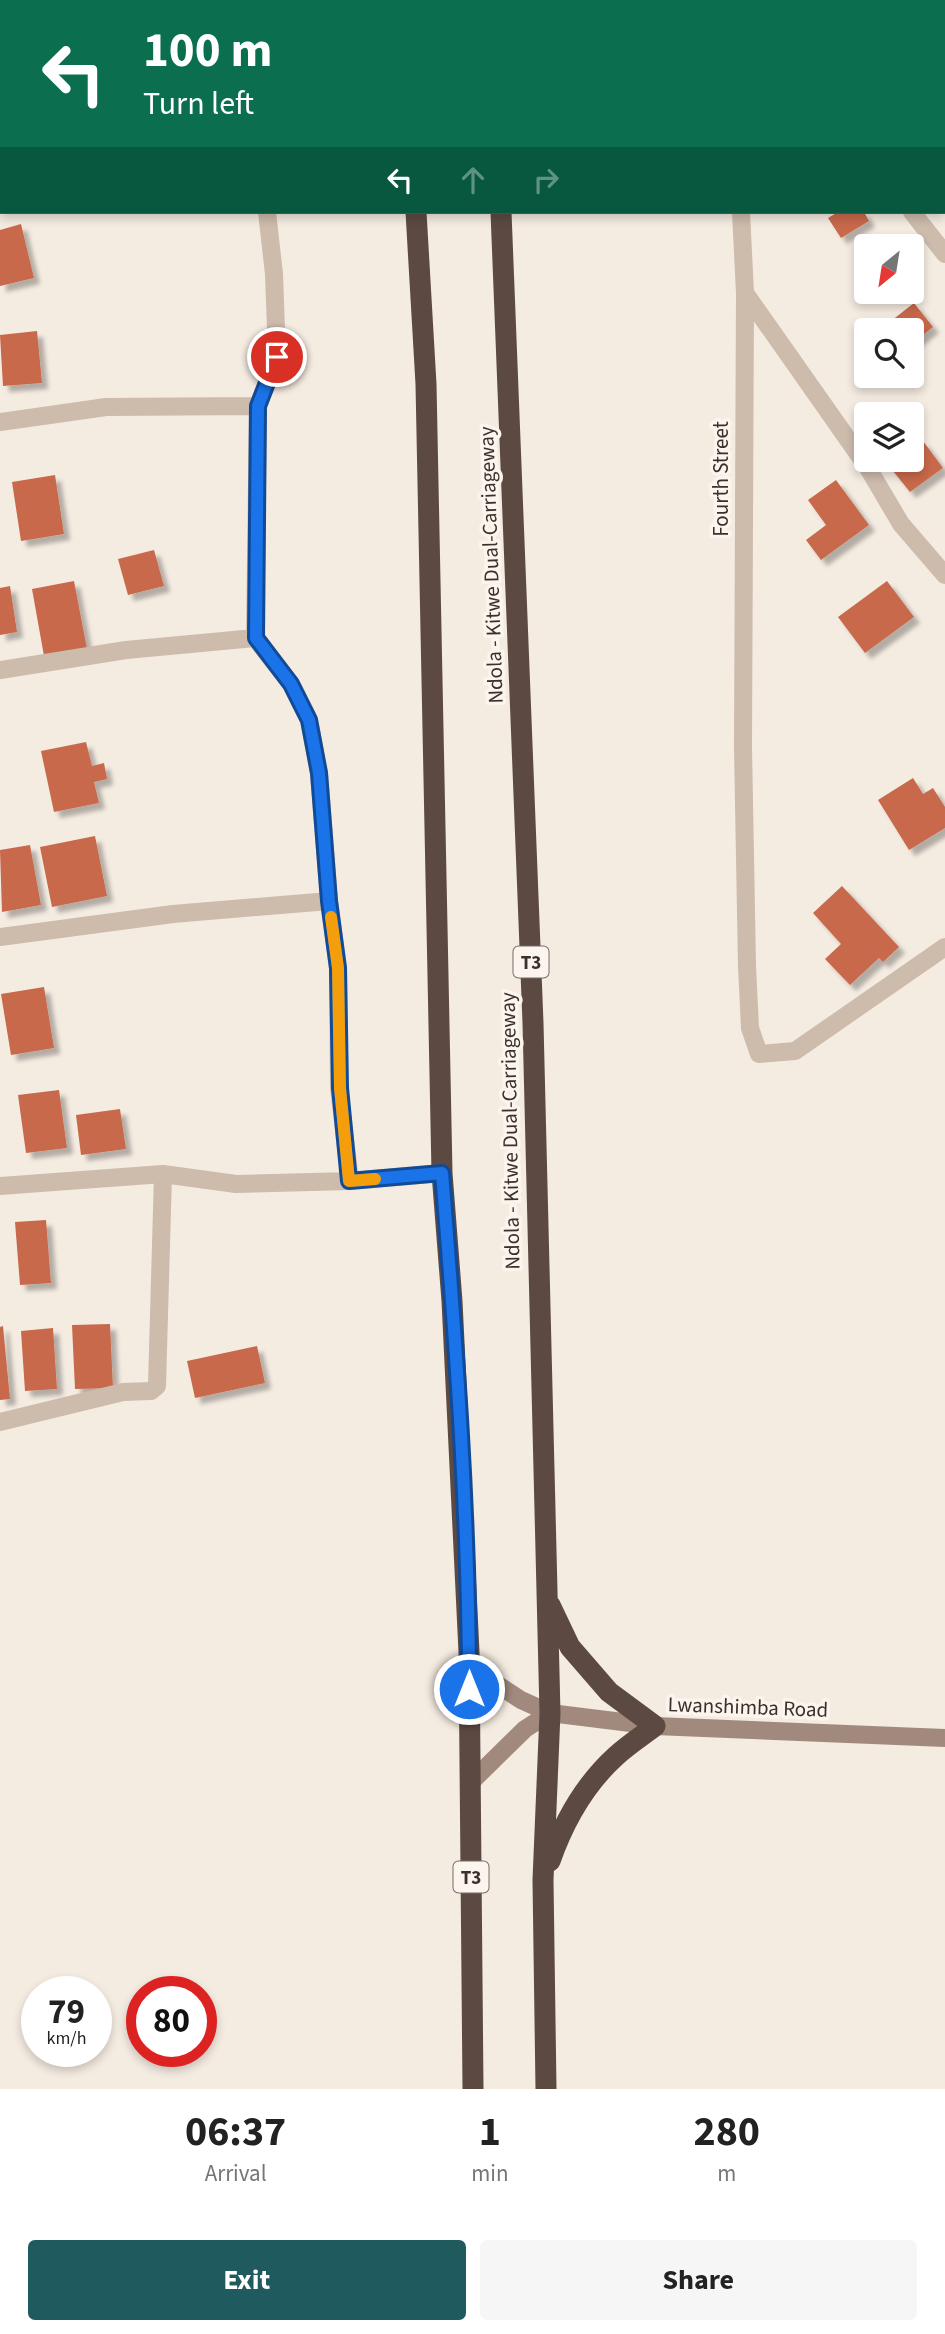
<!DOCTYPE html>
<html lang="en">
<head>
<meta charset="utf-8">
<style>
  body { margin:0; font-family:"Source Sans 3",sans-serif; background:#f6f6f6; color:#222; height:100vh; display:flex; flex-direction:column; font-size:26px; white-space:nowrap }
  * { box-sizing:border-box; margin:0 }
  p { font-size:23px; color:#767676 }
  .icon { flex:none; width:38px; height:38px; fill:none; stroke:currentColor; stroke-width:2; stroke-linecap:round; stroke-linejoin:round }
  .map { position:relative; height:2089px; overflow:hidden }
  .details { display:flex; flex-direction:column; background:#fff; flex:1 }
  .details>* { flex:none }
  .guide { position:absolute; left:0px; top:0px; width:945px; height:214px; box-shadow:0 4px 10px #0003; background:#0b6e4f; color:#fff; overflow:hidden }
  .needle { width:46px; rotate:210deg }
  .fabs { position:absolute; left:854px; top:234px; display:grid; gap:14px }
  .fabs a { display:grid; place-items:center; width:70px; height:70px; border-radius:7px; background:#fff; box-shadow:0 4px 10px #0003; font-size:35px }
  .speed { position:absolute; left:21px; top:1976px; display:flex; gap:14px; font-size:35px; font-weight:700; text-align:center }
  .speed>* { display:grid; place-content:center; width:91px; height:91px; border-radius:50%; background:#fff; box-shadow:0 4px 10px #0003; line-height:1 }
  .speed small { font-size:18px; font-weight:400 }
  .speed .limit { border:10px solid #d22; background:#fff; color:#111 }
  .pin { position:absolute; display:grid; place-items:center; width:60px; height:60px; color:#fff; margin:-30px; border:4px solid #fff; border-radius:50%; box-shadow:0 2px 7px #0007 }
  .me { position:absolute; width:77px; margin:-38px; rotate:0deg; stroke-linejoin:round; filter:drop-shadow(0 0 5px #0008) }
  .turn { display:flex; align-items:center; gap:24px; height:147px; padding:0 28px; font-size:32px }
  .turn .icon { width:91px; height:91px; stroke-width:2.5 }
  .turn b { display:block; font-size:49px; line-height:60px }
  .lanes { display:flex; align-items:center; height:66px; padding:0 28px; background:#0003; justify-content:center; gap:35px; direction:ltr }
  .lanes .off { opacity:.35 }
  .eta { display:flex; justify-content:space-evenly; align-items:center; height:119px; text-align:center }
  .eta b { font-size:42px; font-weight:700; line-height:49px }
  .cta { display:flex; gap:14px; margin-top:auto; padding:14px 28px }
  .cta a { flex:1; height:80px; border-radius:7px; background:#1f5a5e; color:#fff; font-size:28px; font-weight:700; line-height:80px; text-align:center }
  .cta a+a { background:#f6f6f6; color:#222 }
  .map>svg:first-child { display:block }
</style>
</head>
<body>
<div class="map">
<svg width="945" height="2089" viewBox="0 0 945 2089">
  <defs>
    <filter id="shadow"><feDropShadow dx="6" dy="6" stdDeviation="2" flood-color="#0004"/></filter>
  </defs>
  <rect width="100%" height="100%" fill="#f4ebe1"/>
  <path fill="#c8694b" filter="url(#shadow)" d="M838 212H864L869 221 841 238 828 218Z
    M21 224 34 278 0 286V230Z
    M914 303 933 327 912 344V331H884L882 328Z
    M37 331 42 383 3 386 0 335Z
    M923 441 943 468 910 492 889 466 897 460H912V449Z
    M55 475 64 534 21 541 12 482Z
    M836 480 869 525 821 560 806 540 826 525 808 500Z
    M154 550 164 586 128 595 118 559Z
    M74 581 87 649 44 656 32 589Z
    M887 581 914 617 865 653 838 617Z
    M10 586 17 632 0 635V588Z
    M86 742 92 766 104 763 107 779 94 782 99 803 54 812 41 751Z
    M913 778 923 794 933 788 945 807V828L909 850 878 800Z
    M95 836 107 896 52 907 40 847Z
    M30 845 41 905 2 912 0 850Z
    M842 886 899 947 883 962 879 958 850 985 825 959 841 944 813 913Z
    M44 987 54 1048 11 1055 1 994Z
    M59 1090 67 1148 26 1153 18 1095Z
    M120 1109 126 1149 81 1155 76 1115Z
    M46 1220 51 1283 20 1285 15 1222Z
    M110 1324 113 1388 75 1389 72 1325Z
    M3 1326 10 1399 0 1400V1327Z
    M53 1328 57 1389 25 1391 21 1331Z
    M257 1346 265 1383 195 1398 187 1361Z"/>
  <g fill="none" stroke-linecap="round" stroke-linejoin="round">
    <path stroke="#cdbbac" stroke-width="18" d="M252 0V2
      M732 0V2
      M750 0 751 2
      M0 162H2
      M267 212 274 274 277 357 258 406 255 638 291 684 309 720 319 773 329 901 338 968 339 1088 350 1181
      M741 212 745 293 743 747 747 966 750 1028 759 1054 795 1051 945 947
      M912 212 945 254
      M745 293 868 468 901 524 945 575
      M0 422 106 407 258 406
      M0 670 126 650 255 638
      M0 937 173 914 329 901
      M0 1186 163 1174 236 1184 350 1181 442 1173
      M0 1422 123 1392 151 1391 157 1386 163 1174"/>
    <path stroke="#a18a7d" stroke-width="18" d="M469 1666 521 1700 550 1713 655 1726 945 1738
      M469 1784 525 1729 550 1713"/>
    <path stroke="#5c4a42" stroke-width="21" d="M409 0V2
      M489 0V2
      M416 212 426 384 442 1173 452 1301 469 1652 473 2089
      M501 212 533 1023 550 1713 543 1880 546 2089
      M550 1605 570 1647 609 1692 655 1726C642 1736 628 1745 616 1756 584 1785 564 1821 550 1861"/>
  </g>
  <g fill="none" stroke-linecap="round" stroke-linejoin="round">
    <g stroke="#114b97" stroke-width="18">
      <path id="route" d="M277 357 258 406 256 638 291 684 309 720 319 773 329 901 338 968 340 1088 349 1181 442 1173C456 1345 469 1517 469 1689"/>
    </g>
    <use href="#route" stroke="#1a73e8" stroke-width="12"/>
    <path stroke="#f59e0b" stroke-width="12" d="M331 917 338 968 340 1088 349 1181 375 1179"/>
  </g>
  <g text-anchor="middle" stroke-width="7" stroke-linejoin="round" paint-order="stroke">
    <g fill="#fbf5ee" stroke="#756b66" stroke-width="2">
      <rect x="513.5" y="946.5" width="35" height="31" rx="5"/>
      <rect x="453.5" y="1861.5" width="35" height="31" rx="5"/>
    </g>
    <g font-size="19" font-weight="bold" fill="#3b302b">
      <text x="531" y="969">T3</text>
      <text x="471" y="1884">T3</text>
    </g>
    <g font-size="21" fill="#3b302b" stroke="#fbf5ee">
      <text transform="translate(721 479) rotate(-90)" y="7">Fourth Street</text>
      <text transform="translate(491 565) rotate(-92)" y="7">Ndola - Kitwe Dual-Carriageway</text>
      <text transform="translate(510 1131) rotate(-91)" y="7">Ndola - Kitwe Dual-Carriageway</text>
      <text transform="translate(748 1707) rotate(2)" y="7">Lwanshimba Road</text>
    </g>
  </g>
</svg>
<div class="fabs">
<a><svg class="needle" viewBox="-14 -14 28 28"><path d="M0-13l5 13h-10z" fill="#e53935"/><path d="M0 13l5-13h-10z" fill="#767676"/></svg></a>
<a><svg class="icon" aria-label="search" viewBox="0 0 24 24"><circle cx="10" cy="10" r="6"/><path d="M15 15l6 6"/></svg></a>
<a><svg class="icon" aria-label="layers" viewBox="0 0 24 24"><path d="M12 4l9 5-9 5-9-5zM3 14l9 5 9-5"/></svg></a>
</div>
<div class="speed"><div>79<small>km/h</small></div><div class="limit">80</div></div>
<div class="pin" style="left:277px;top:357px;background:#d93025"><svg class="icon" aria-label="arrive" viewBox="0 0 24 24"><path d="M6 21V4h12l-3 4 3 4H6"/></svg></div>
<svg class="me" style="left:469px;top:1689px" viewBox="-20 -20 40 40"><circle r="17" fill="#1a73e8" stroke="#fff" stroke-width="3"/><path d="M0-11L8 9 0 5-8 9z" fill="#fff"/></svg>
<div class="guide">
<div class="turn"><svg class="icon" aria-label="left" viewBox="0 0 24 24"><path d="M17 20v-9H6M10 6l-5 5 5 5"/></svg><div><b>100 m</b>Turn left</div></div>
<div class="lanes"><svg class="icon" aria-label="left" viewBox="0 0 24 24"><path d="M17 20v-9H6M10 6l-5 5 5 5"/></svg><svg class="icon off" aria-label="ahead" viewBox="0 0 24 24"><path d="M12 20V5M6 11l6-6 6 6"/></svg><svg class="icon off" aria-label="right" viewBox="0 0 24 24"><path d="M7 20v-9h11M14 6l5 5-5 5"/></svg></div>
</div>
</div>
<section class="details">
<div class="eta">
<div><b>06:37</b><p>Arrival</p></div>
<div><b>1</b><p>min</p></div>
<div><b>280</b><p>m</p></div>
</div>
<div class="cta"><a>Exit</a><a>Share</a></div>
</section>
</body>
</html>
